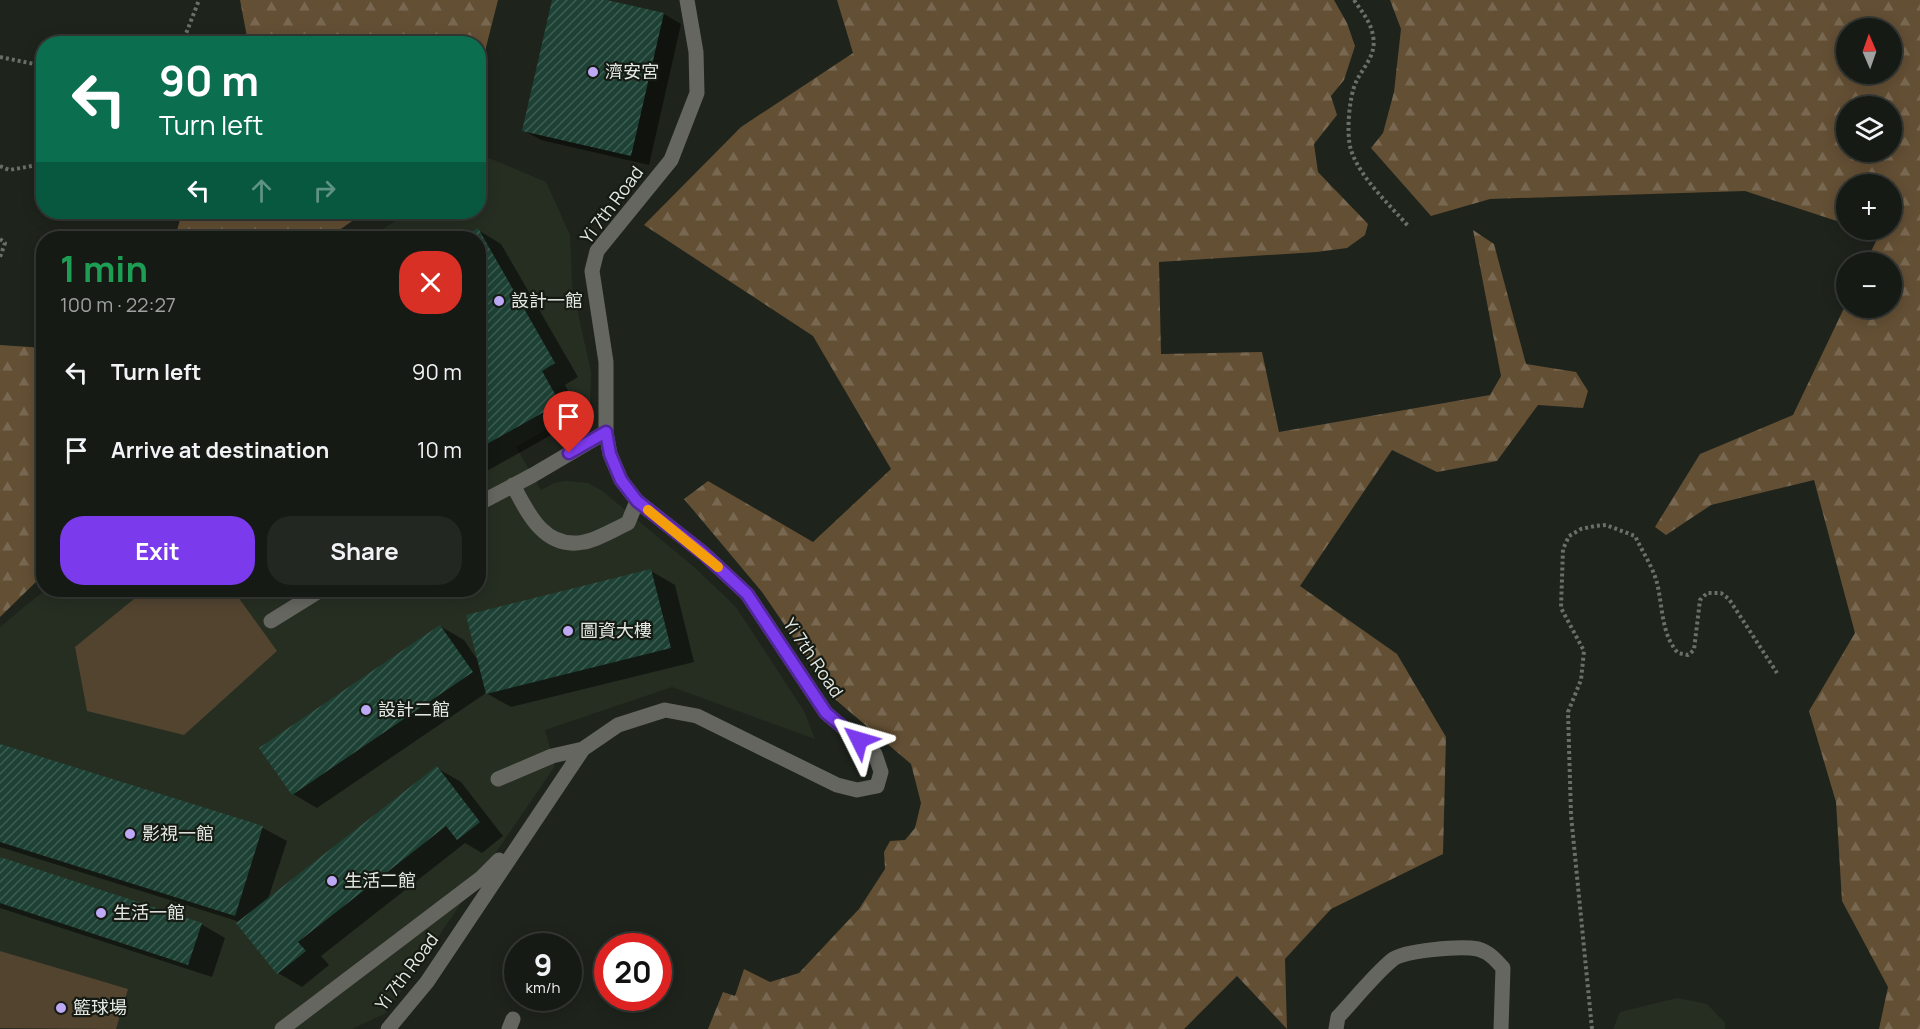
<!DOCTYPE html>
<html lang="en">
<head>
<meta charset="utf-8">
<style>
  body { margin:0; font-family:Manrope,"Noto Sans TC",sans-serif; background:#232722; color:#f1f3f6; height:100vh; display:flex; flex-direction:column; font-size:22px; white-space:nowrap }
  * { box-sizing:border-box; margin:0 }
  p { font-size:20px; color:#9ea1a0 }
  .icon { flex:none; width:33px; height:33px; fill:none; stroke:currentColor; stroke-width:2; stroke-linecap:round; stroke-linejoin:round }
  .map { position:relative; flex:1; overflow:hidden }
  .sheet { position:absolute; left:36px; top:231px; width:450px; height:366px; display:flex; flex-direction:column; background:#161a15; border-radius:24px; box-shadow:0 3px 15px #0003,0 0 0 2px #353834 }
  .sheet>* { flex:none }
  .banner { position:absolute; left:36px; top:36px; width:450px; height:183px; border-radius:24px; box-shadow:0 3px 15px #0003,0 0 0 2px #353834; background:#0b6e4f; color:#fff; overflow:hidden }
  .needle { width:39px; rotate:358deg }
  .fabs { position:absolute; left:1836px; top:18px; display:grid; gap:12px }
  .fabs a { display:grid; place-items:center; width:66px; height:66px; border-radius:50%; background:#161a15; box-shadow:0 3px 15px #0003,0 0 0 2px #353834; font-size:30px }
  .speed { position:absolute; left:504px; top:933px; display:flex; gap:12px; font-size:30px; font-weight:700; text-align:center }
  .speed>* { display:grid; place-content:center; width:78px; height:78px; border-radius:50%; background:#161a15; box-shadow:0 3px 15px #0003,0 0 0 2px #353834; line-height:1 }
  .speed small { font-size:15px; font-weight:400 }
  .speed .limit { border:9px solid #d22; background:#fff; color:#111 }
  .pin { position:absolute; display:grid; place-items:center; width:51px; height:51px; color:#fff; margin:-62px -26px; border-radius:50% 50% 50% 0; rotate:-45deg; box-shadow:0 0 6px #0007 }
  .pin .icon { rotate:45deg }
  .me { position:absolute; width:66px; margin:-33px; rotate:310deg; stroke-linejoin:round; filter:drop-shadow(0 0 4px #0008) }
  .turn { display:flex; align-items:center; gap:21px; height:126px; padding:0 24px; font-size:27px }
  .turn .icon { width:78px; height:78px; stroke-width:2.5 }
  .turn b { display:block; font-size:42px; line-height:51px }
  .lanes { display:flex; align-items:center; height:57px; padding:0 24px; background:#0003; justify-content:center; gap:30px; direction:ltr }
  .lanes .off { opacity:.35 }
  .round { display:grid; place-items:center; flex:none; width:63px; height:63px; border-radius:24px; background:#232722 }
  .summary { display:flex; align-items:center; justify-content:space-between; height:102px; padding:0 24px }
  h1 { font-size:36px; font-weight:700; line-height:45px; color:#1e9e55 }
  .action { display:flex; gap:12px; margin-top:auto; padding:12px 24px }
  .action a { flex:1; height:69px; border-radius:24px; background:#7c3aed; color:#fff; font-size:24px; font-weight:700; line-height:69px; text-align:center }
  .action a+a { background:#232722; color:#f1f3f6 }
  ul { padding:0; list-style:none }
  li { display:flex; align-items:center; gap:18px; height:78px; padding:0 24px }
  li div { flex:1 }
  li b { display:block; font-size:22px }
  li em { font-style:normal }
  .map>svg:first-child { display:block }
</style>
</head>
<body>
<div class="map">
<svg width="1920" height="1029" viewBox="0 0 1920 1029">
  <defs>
    <pattern id="forest-firs" width="22" height="20" patternUnits="userSpaceOnUse" patternTransform="scale(1.5)"><rect width="22" height="20" fill="#634f34"/><path d="M5 1l3.5 6h-7zM16 11l3.5 6h-7z" fill="#796851"/></pattern>
    <pattern id="building-hatch" width="6" height="6" patternUnits="userSpaceOnUse" patternTransform="scale(1.5)"><rect width="6" height="6" fill="#1d4235"/><path d="M-1 1l2-2M0 6l6-6M5 7l2-2" fill="none" stroke="#3e5d52"/></pattern>
  </defs>
  <rect width="100%" height="100%" fill="#1e231c"/>
  <path fill="#262e22" d="M489 158 546 182 570 235 572 286 591 372 590 404 516 447 541 490 554 483 566 481 588 483 601 490 693 566 736 607 804 711 815 739 672 687 545 730 555 766 386 1013 352 1029H0V627L45 590H478V238H369L409 212H478L479 165Z
    M1677 998 1707 1004 1725 1023V1029H1613L1620 1012Z"/>
  <path fill="url(#forest-firs)" fill-rule="evenodd" d="M240 0H498L479 75 478 44 245 43 247 37Z
    M837 0H1334L1347 23 1355 46 1344 80 1331 96 1337 115 1314 144 1318 172 1368 224 1365 235 1347 248 1317 252 1159 262 1161 354 1262 352 1279 432 1490 395 1501 376 1473 230 1494 244 1526 364 1576 372 1588 391 1583 408 1538 405 1497 461 1437 472 1392 450 1300 586 1397 654 1446 737 1443 854 1331 909 1285 959 1287 1029 1237 976 1184 1029H708L723 992 735 996 744 969 770 982 799 973 859 909 885 869 884 852 890 841 905 840 915 828 921 803 911 764 836 700 762 592 684 499 708 481 813 542 891 469 813 336 644 225 741 127 853 53Z
    M1390 0H1920V1029H1879L1888 987 1842 901 1836 802 1809 711 1855 633 1814 480 1711 505 1666 535 1655 527 1700 454 1793 415 1846 304V308H1892V262H1866L1879 235 1864 230H1892V184H1846V224L1745 191 1490 199 1431 216 1371 148 1383 133 1394 92 1401 29ZM1892 28V74H1846V28ZM1892 106V152H1846V106Z
    M182 212H365L328 238H175Z
    M0 345 44 348 43 575 0 617Z"/>
  <path fill="#534430" d="M145 590H233L277 651 184 735 87 711 75 647Z
    M0 951 128 989 116 1029 0 1028Z"/>
  <path fill="#0007" d="M554 0H601L664 14 681 24 649 165 541 140 523 130Z
    M478 230 501 244 578 377 565 385 583 417 478 476V238H463Z
    M651 571 675 585 694 662 511 707 486 693 317 808 293 794 440 626 464 640 479 662Z
    M0 746 263 828 287 841 268 899 437 768 461 782 503 836 482 853 465 843 321 956 329 965 302 987 278 973 237 921 0 847Z
    M0 859 201 924 225 938 212 977 0 908Z"/>
  <path fill="url(#building-hatch)" d="M552 0H607L664 13 631 156 522 131Z
    M478 228 555 363 542 371 560 403 478 449V238H460Z
    M651 569 671 648 486 694 466 615Z
    M440 625 473 672 292 795 259 748Z
    M0 744 263 826 235 916 0 842Z
    M437 766 480 822 457 840 446 826 298 942 306 951 277 974 236 923Z
    M0 857 202 923 188 965 0 903Z"/>
  <g fill="none" stroke-linecap="round" stroke-linejoin="round">
    <path stroke="#6a6f69" stroke-width="4" stroke-dasharray="3 3" stroke-linecap="butt" d="M1354 0C1362 12 1371 22 1373 36 1377 55 1363 67 1356 82 1349 97 1346 134 1351 150 1360 178 1390 205 1409 227
      M182 44 199 0
      M0 57 44 66
      M0 166 9 170 44 164
      M0 239 5 243 0 257
      M1592 1029 1571 815 1568 712 1581 680 1584 651 1561 608 1563 549 1569 536 1581 529 1595 526 1606 525 1635 536C1642 551 1653 567 1657 583 1663 607 1661 634 1678 653L1688 655 1694 650 1700 600 1707 593H1721L1729 599 1777 673"/>
    <path stroke="#666661" stroke-width="15" d="M513 485C528 514 545 550 584 542 597 540 615 529 628 523L637 501
      M478 504 533 475 606 432
      M271 621 321 590
      M498 779 552 756 583 749
      M282 1029 481 878 499 860
      M388 1029 427 982 583 749 618 725 665 710 697 716 837 785 857 790 877 786 881 772 875 754 826 713 747 594 703 553 637 501 621 480 610 454 606 432V362L592 271 597 251 671 160 697 93 696 52 687 0
      M509 1029 513 1019
      M1336 1029 1338 1017C1354 1000 1374 975 1392 960 1404 950 1461 946 1478 949 1489 952 1496 960 1503 968L1501 1029"/>
  </g>
  <g fill="none" stroke-linecap="round" stroke-linejoin="round">
    <g stroke="#51269a" stroke-width="15">
      <path id="route" d="M569 453 606 432 610 454 621 480 637 501 703 553 747 594 826 713 859 740"/>
    </g>
    <use href="#route" stroke="#7c3aed" stroke-width="10"/>
    <path stroke="#f59e0b" stroke-width="10" d="M648 510 718 567"/>
  </g>
  <g fill="#bda9f5" stroke="#151a13" stroke-width="2">
    <circle cx="593" cy="72" r="6"/>
    <circle cx="499" cy="301" r="6"/>
    <circle cx="568" cy="631" r="6"/>
    <circle cx="366" cy="710" r="6"/>
    <circle cx="130" cy="834" r="6"/>
    <circle cx="332" cy="881" r="6"/>
    <circle cx="101" cy="913" r="6"/>
    <circle cx="61" cy="1008" r="6"/>
  </g>
  <g text-anchor="middle" stroke-width="4.5" stroke-linejoin="round" paint-order="stroke">
    <g font-size="18" fill="#e5e9e4" stroke="#151a13" text-anchor="start">
      <text x="605" y="78">濟安宮</text>
      <text x="511" y="307">設計一館</text>
      <text x="580" y="637">圖資大樓</text>
      <text x="378" y="716">設計二館</text>
      <text x="142" y="840">影視一館</text>
      <text x="344" y="887">生活二館</text>
      <text x="113" y="919">生活一館</text>
      <text x="73" y="1014">籃球場</text>
    </g>
    <g font-size="18" fill="#e5e9e4" stroke="#151a13">
      <text transform="translate(612 205) rotate(-53)" y="6">Yi 7th Road</text>
      <text transform="translate(813 658) rotate(56)" y="6">Yi 7th Road</text>
      <text transform="translate(407 972) rotate(-53)" y="6">Yi 7th Road</text>
    </g>
  </g>
</svg>
<div class="fabs">
<a><svg class="needle" viewBox="-14 -14 28 28"><path d="M0-13l5 13h-10z" fill="#e53935"/><path d="M0 13l5-13h-10z" fill="#9ea1a0"/></svg></a>
<a><svg class="icon" aria-label="layers" viewBox="0 0 24 24"><path d="M12 4l9 5-9 5-9-5zM3 14l9 5 9-5"/></svg></a>
<a>+</a>
<a>−</a>
</div>
<div class="speed"><div>9<small>km/h</small></div><div class="limit">20</div></div>
<div class="pin" style="left:569px;top:453px;background:#d93025"><svg class="icon" aria-label="arrive" viewBox="0 0 24 24"><path d="M6 21V4h12l-3 4 3 4H6"/></svg></div>
<svg class="me" style="left:859px;top:740px" viewBox="-20 -20 40 40"><path d="M0-17L14 15 0 8-14 15z" fill="#7c3aed" stroke="#fff" stroke-width="4"/></svg>
<div class="banner">
<div class="turn"><svg class="icon" aria-label="left" viewBox="0 0 24 24"><path d="M17 20v-9H6M10 6l-5 5 5 5"/></svg><div><b>90 m</b>Turn left</div></div>
<div class="lanes"><svg class="icon" aria-label="left" viewBox="0 0 24 24"><path d="M17 20v-9H6M10 6l-5 5 5 5"/></svg><svg class="icon off" aria-label="ahead" viewBox="0 0 24 24"><path d="M12 20V5M6 11l6-6 6 6"/></svg><svg class="icon off" aria-label="right" viewBox="0 0 24 24"><path d="M7 20v-9h11M14 6l5 5-5 5"/></svg></div>
</div>
<section class="sheet">
<div class="summary"><div><h1>1 min</h1><p>100 m · 22:27</p></div><a class="round" style="background:#d93025;color:#fff"><svg class="icon" aria-label="close" viewBox="0 0 24 24"><path d="M6 6l12 12M18 6L6 18"/></svg></a></div>
<ul>
<li><svg class="icon" aria-label="left" viewBox="0 0 24 24"><path d="M17 20v-9H6M10 6l-5 5 5 5"/></svg><div><b>Turn left</b></div><em>90 m</em></li>
<li><svg class="icon" aria-label="arrive" viewBox="0 0 24 24"><path d="M6 21V4h12l-3 4 3 4H6"/></svg><div><b>Arrive at destination</b></div><em>10 m</em></li>
</ul>
<div class="action"><a>Exit</a><a>Share</a></div>
</section>
</div>
</body>
</html>
